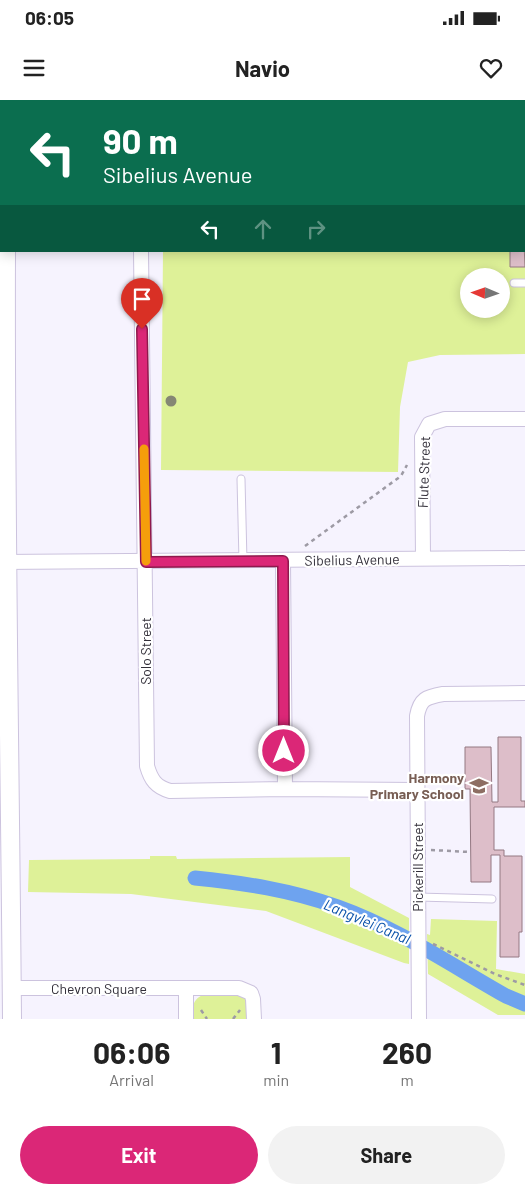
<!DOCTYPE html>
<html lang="en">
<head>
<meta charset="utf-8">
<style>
  body { margin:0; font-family:Barlow,sans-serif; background:#f2f2f2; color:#222; height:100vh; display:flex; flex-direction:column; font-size:19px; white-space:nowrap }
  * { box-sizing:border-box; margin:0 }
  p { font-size:16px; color:#767676 }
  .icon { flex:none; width:28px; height:28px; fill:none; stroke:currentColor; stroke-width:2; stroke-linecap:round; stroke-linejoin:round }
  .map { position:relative; height:919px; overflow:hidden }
  .details { display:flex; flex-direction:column; background:#fff; flex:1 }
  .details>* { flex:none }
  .top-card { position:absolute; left:0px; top:0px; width:525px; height:152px; box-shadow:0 2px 12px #0003; background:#0b6e4f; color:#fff; overflow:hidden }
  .needle { width:32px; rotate:272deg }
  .buttons { position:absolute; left:460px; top:168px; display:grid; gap:10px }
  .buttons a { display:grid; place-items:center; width:50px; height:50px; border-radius:50%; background:#fff; box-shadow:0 2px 12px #0003; font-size:25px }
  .pin { position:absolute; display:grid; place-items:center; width:42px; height:42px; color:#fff; margin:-51px -21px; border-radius:50% 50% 50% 0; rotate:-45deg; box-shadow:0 0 5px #0007 }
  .pin .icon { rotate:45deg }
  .me { position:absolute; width:55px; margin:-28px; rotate:0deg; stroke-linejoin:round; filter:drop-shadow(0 0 4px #0008) }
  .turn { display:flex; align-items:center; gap:18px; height:105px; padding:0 20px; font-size:22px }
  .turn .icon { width:65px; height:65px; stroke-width:2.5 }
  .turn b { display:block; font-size:35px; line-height:42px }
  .lanes { display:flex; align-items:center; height:48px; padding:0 20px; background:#0003; justify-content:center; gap:25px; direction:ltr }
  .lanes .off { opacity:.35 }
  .eta { display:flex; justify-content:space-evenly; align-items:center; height:85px; text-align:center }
  .eta b { font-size:30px; font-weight:700; line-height:35px }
  .primary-button { display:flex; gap:10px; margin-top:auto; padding:10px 20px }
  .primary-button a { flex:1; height:58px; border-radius:30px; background:#db2777; color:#fff; font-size:20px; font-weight:700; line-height:58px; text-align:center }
  .primary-button a+a { background:#f2f2f2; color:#222 }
  .status { display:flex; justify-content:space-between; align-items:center; height:35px; padding:0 25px; background:#fff; direction:ltr }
  .status svg { height:14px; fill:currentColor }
  header { display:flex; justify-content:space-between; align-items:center; height:65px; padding:0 20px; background:#fff; font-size:22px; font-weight:700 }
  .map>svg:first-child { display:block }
</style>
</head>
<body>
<div class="status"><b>06:05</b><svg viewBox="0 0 49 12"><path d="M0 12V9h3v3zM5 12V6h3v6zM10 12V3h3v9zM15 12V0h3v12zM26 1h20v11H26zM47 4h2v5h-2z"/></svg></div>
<header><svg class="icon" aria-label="menu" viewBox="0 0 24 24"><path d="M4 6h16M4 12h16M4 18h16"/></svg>Navio<svg class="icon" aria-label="heart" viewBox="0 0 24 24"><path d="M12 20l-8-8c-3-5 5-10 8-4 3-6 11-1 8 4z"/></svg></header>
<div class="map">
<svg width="525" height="919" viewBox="0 0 525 919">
  <rect width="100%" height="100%" fill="#f6f3fe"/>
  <path fill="#def198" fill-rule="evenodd" d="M307 0H525V254L440 255 408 262 400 307 398 372 161 370 163 151H524V1ZM469 176H501V209H469Z
    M150 756H176L177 759 350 757V787L409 818V864L404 863 266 811 131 794 28 792 29 760 150 759Z
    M431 819 497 821 496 869 525 874V915H498L428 874 427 834 430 835Z
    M204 894C217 894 242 888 249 903 251 907 249 914 249 919H193C193 906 191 901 204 894Z"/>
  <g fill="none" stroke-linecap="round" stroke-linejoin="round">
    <path stroke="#6ea3ef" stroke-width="15" d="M195 778C244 783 291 790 338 807 397 828 451 865 506 896L525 904"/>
  </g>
  <path fill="#ddbec9" stroke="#947882" d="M524 143 525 167H510V151H524Z
    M498 637H521V701H525V707H494V750H504V756H522V832H519V857H500V755H491V782H471L470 689H465V647H491L492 702H498Z"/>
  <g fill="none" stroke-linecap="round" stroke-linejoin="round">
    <g stroke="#ccc3de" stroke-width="9">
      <path id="service" d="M0 111H1
        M514 183H525
        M241 379 243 461
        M418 797 492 799"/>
    </g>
    <g stroke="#ccc3de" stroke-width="16">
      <path id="minor" d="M289 1V0
        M141 151 147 666C151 680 156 687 170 691L285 689 417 690
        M423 458 422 337 429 324 445 319H525
        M283 461 285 689
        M0 462 525 458
        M12 888H239L251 893 253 899 254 919
        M186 889V919
        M419 919 417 616C420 599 426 597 443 594L525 593"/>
    </g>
    <g stroke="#ccc3de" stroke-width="20">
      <path id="tertiary" d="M5 0V1
        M6 151C5 407 10 663 12 919"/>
    </g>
    <path stroke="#9d9aa4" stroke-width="2.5" stroke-dasharray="4 4" stroke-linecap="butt" d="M305 446 401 376 407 365
      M431 750 470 752
      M433 844 495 874 525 885
      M201 910 207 919
      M233 919 240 910"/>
    <use href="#service" stroke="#fff" stroke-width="7"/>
    <use href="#minor" stroke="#fff" stroke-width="14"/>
    <use href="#tertiary" stroke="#fff" stroke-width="18"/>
  </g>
  <circle fill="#858774" cx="171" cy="301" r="5.5"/>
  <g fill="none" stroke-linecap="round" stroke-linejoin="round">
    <g stroke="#8e194d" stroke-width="12">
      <path id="route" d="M142 229 146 462 283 461 284 651"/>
    </g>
    <use href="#route" stroke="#db2777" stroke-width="9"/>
    <path stroke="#f59e0b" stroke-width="9" d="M144 349 146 461"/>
  </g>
  <defs>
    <g id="school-bare" transform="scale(1.5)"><path d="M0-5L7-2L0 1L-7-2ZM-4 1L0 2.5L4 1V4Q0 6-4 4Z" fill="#8d6e63" stroke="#fff" stroke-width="2.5" paint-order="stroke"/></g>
  </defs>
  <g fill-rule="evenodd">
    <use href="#school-bare" x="479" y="686"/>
  </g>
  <g text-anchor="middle" stroke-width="4.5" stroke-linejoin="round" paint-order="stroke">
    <g font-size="14" fill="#322f39" stroke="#fff">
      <text transform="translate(424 372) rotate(-88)" y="5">Flute Street</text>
      <text transform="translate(352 460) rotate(-1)" y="5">Sibelius Avenue</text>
      <text transform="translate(146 551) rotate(-90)" y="5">Solo Street</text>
      <text transform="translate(418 767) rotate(-90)" y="5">Pickerill Street</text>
      <text x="99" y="894">Chevron Square</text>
    </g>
    <g font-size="14" font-weight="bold" fill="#785e54" stroke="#fff" text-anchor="end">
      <text x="464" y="683">Harmony<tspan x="464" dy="16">Primary School</tspan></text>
    </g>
    <g font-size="15" font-style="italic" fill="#0951a9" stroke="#fff">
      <text transform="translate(367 822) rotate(23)" y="5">Langvlei Canal</text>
    </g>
  </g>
</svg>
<div class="buttons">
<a><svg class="needle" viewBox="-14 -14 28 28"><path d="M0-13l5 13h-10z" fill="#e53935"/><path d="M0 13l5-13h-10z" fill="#767676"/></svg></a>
</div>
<div class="pin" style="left:142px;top:229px;background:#d93025"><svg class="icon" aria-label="arrive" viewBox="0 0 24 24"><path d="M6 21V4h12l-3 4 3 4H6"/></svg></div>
<svg class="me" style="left:284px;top:651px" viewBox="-20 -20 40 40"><circle r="17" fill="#db2777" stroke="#fff" stroke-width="3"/><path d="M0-11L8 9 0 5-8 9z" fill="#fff"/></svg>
<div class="top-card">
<div class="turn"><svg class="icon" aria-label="left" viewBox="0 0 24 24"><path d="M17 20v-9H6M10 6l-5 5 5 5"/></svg><div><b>90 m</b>Sibelius Avenue</div></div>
<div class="lanes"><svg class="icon" aria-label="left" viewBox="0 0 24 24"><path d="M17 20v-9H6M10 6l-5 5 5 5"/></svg><svg class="icon off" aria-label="ahead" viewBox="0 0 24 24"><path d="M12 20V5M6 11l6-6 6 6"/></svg><svg class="icon off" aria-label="right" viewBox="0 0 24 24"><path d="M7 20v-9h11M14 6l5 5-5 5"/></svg></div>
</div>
</div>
<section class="details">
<div class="eta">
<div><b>06:06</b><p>Arrival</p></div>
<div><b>1</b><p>min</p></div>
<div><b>260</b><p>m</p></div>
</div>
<div class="primary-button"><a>Exit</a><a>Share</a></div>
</section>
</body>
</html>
